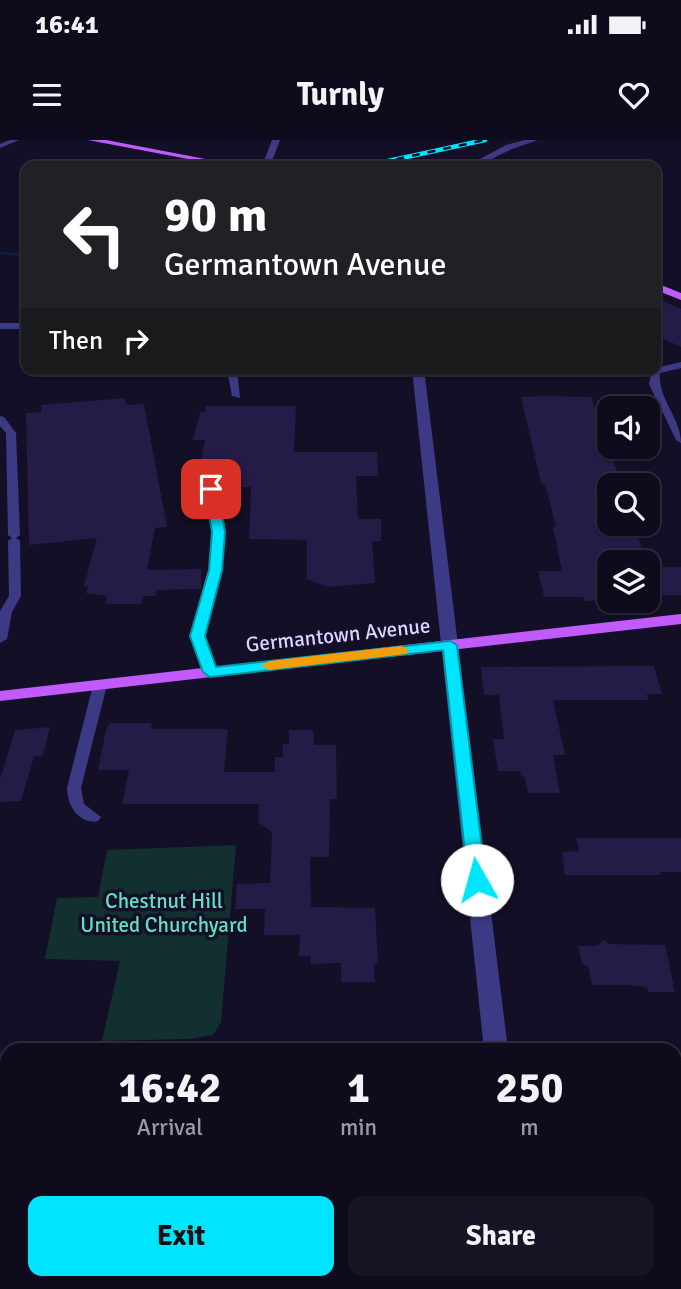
<!DOCTYPE html>
<html lang="en">
<head>
<meta charset="utf-8">
<style>
  body { margin:0; font-family:Signika,sans-serif; background:#171425; color:#f1f3f6; height:100vh; display:flex; flex-direction:column; font-size:26px; white-space:nowrap }
  * { box-sizing:border-box; margin:0 }
  p { font-size:23px; color:#9b9ba3 }
  .icon { flex:none; width:38px; height:38px; fill:none; stroke:currentColor; stroke-width:2; stroke-linecap:round; stroke-linejoin:round }
  .map { position:relative; flex:1; overflow:hidden }
  .panel { position:absolute; left:0px; top:903px; width:682px; height:247px; display:flex; flex-direction:column; background:#0e0b1c; border-radius:21px 21px 0 0; box-shadow:0 2px 5px #0004,0 0 0 2px #2e2b3b }
  .panel>* { flex:none }
  .banner { position:absolute; left:21px; top:21px; width:640px; height:214px; border-radius:14px; box-shadow:0 2px 5px #0004,0 0 0 2px #2e2b3b; background:#202124; color:#fff; overflow:hidden }
  .buttons { position:absolute; left:597px; top:256px; display:grid; gap:14px }
  .buttons a { display:grid; place-items:center; width:63px; height:63px; border-radius:14px; background:#0e0b1c; box-shadow:0 2px 5px #0004,0 0 0 2px #2e2b3b; font-size:35px }
  .pin { position:absolute; display:grid; place-items:center; width:60px; height:60px; color:#fff; margin:-30px; border-radius:14px; box-shadow:0 4px 10px #0006 }
  .me { position:absolute; width:77px; margin:-38px; rotate:353deg; stroke-linejoin:round; filter:drop-shadow(0 0 5px #0008) }
  .turn { display:flex; align-items:center; gap:24px; height:147px; padding:0 28px; font-size:32px }
  .turn .icon { width:91px; height:91px; stroke-width:2.5 }
  .turn b { display:block; font-size:49px; line-height:60px }
  .then { display:flex; align-items:center; height:66px; padding:0 28px; background:#0003; gap:14px; font-size:26px }
  .eta { display:flex; justify-content:space-evenly; align-items:center; height:119px; text-align:center }
  .eta b { font-size:42px; font-weight:700; line-height:49px }
  .button { display:flex; gap:14px; margin-top:auto; padding:14px 28px }
  .button a { flex:1; height:80px; border-radius:14px; background:#00e5ff; color:#111; font-size:28px; font-weight:700; line-height:80px; text-align:center }
  .button a+a { background:#171425; color:#f1f3f6 }
  .status { display:flex; justify-content:space-between; align-items:center; height:49px; padding:0 35px; background:#0e0b1c; direction:ltr }
  .status svg { height:19px; fill:currentColor }
  header { display:flex; justify-content:space-between; align-items:center; height:91px; padding:0 28px; background:#0e0b1c; font-size:32px; font-weight:700 }
  .map>svg:first-child { display:block }
</style>
</head>
<body>
<div class="status"><b>16:41</b><svg viewBox="0 0 49 12"><path d="M0 12V9h3v3zM5 12V6h3v6zM10 12V3h3v9zM15 12V0h3v12zM26 1h20v11H26zM47 4h2v5h-2z"/></svg></div>
<header><svg class="icon" aria-label="menu" viewBox="0 0 24 24"><path d="M4 6h16M4 12h16M4 18h16"/></svg>Turnly<svg class="icon" aria-label="heart" viewBox="0 0 24 24"><path d="M12 20l-8-8c-3-5 5-10 8-4 3-6 11-1 8 4z"/></svg></header>
<div class="map">
<svg width="681" height="1149" viewBox="0 0 681 1149">
  <rect width="100%" height="100%" fill="#130f26"/>
  <path fill="#12302f" d="M236 705 221 882 213 895 188 899 102 901 120 821 45 819 57 758 98 757 107 710Z"/>
  <g fill="none" stroke-linecap="round" stroke-linejoin="round">
    <path fill="#0c2248" fill-rule="evenodd" d="M0 112 26 114V116L0 114Z"/>
  </g>
  <path fill="#241b47" d="M656 158 681 169V207L656 195Z
    M543 256 591 257 621 343H629L630 345H609V383H634L646 422H609V460H621L584 461 583 457H544L538 431H562L553 387H556L545 344 541 343 521 257Z
    M125 258 126 265 144 264 167 387 155 388 147 430 201 429V449L157 450 156 456H143L142 464H105L107 456 86 453 88 446H84L97 398 29 405 26 273 41 272V265Z
    M206 266H296L294 312H377L378 336H356L358 379H381V401H372L375 443 327 447 307 439V400L249 399 251 347H218L209 342H197L205 300H193L200 272H205Z
    M648 427H681V455H648Z
    M654 526 662 554H647L648 560H553L565 615H553L560 653H528L525 637 521 636 520 631H498L493 599H504L499 555H484L481 527Z
    M110 583H152L151 589H228L224 632H275V617H283V604H289V590H313L314 605H336L337 659H330L329 717H310L311 767 375 768 378 823 374 824 375 842H341V823L311 824V816H299L300 795H264L265 769H235L237 744 270 743 272 692 258 682 259 664H122L129 630H98L106 589Z
    M50 587 43 616H34L21 661 0 662V639L15 590Z
    M576 698H681V732H660L661 735H565L562 712 579 711Z
    M604 800 609 804 665 805 675 852H648L647 847 629 845H592L589 828 582 823 578 806H597Z"/>
  <g fill="none" stroke-linecap="round" stroke-linejoin="round">
    <path fill="#3d3a85" fill-rule="evenodd" d="M10 0H19L0 8V4Z
      M681 222V228L660 233C657 258 681 278 681 303L676 300 649 244 652 229Z
      M227 229H237L240 258 232 256Z
      M0 276 4 277 16 293 20 395 16 398 20 401 21 456 12 472 7 499 0 503V471L9 456 8 401 12 398 8 395 6 293 0 286Z
      M211 346 217 349 225 392 221 430 204 496 217 532 210 536 203 532 192 496 209 430 213 392 205 349Z
      M100 541 107 545 81 648 84 664 101 677 98 681C79 685 67 665 67 648L93 545Z"/>
    <path fill="#3d3a85" fill-rule="evenodd" d="M272 0H280L270 26H262Z
      M525 0H538L512 9 477 26H467L506 5Z
      M0 183H26V189H0Z
      M412 229H424L508 910H484Z
      M676 929H681V947H676Z
      M511 1143H537L538 1149H512Z"/>
    <path fill="#c25bff" fill-rule="evenodd" d="M88 0H106L242 26H225Z
      M656 143 681 153V160L656 150Z
      M681 474V484L0 561V551Z"/>
    <g stroke="#00e5ff" stroke-width="4.5">
      <path id="rail" d="M365 26 485 0"/>
    </g>
    <use href="#rail" stroke="#130f26" stroke-width="2.5" stroke-dasharray="8" stroke-linecap="butt"/>
  </g>
  <path fill="#00e5ff" stroke="#0095a6" stroke-width="2" d="M211 345 218 349 225 392 222 430 205 496 216 527 450 501 457 505 486 740 484 745H471L468 740 443 510 210 537 203 532 190 496 209 430 212 392 205 349Z"/>
  <path fill="#f59e0b" d="M401 506 406 508 409 511 406 514 269 530 261 526 269 521Z"/>
  <g text-anchor="middle" stroke-width="7" stroke-linejoin="round" paint-order="stroke">
    <g font-size="21" fill="#d9d4ff" stroke="#130f26">
      <text transform="translate(338 495) rotate(-6)" y="7">Germantown Avenue</text>
    </g>
    <g font-size="21" fill="#5fe0c0" stroke="#130f26">
      <text x="164" y="768">Chestnut Hill<tspan x="164" dy="24">United Churchyard</tspan></text>
    </g>
  </g>
</svg>
<div class="buttons">
<a><svg class="icon" aria-label="sound" viewBox="0 0 24 24"><path d="M4 9h4l5-4v14l-5-4H4zM17 9q2 3 0 6"/></svg></a>
<a><svg class="icon" aria-label="search" viewBox="0 0 24 24"><circle cx="10" cy="10" r="6"/><path d="M15 15l6 6"/></svg></a>
<a><svg class="icon" aria-label="layers" viewBox="0 0 24 24"><path d="M12 4l9 5-9 5-9-5zM3 14l9 5 9-5"/></svg></a>
</div>
<div class="pin" style="left:211px;top:349px;background:#d93025"><svg class="icon" aria-label="arrive" viewBox="0 0 24 24"><path d="M6 21V4h12l-3 4 3 4H6"/></svg></div>
<svg class="me" style="left:477px;top:740px" viewBox="-20 -20 40 40"><circle r="19" fill="#fff"/><path d="M0-13L10 11 0 6-10 11z" fill="#00e5ff"/></svg>
<div class="banner">
<div class="turn"><svg class="icon" aria-label="left" viewBox="0 0 24 24"><path d="M17 20v-9H6M10 6l-5 5 5 5"/></svg><div><b>90 m</b>Germantown Avenue</div></div>
<div class="then">Then<svg class="icon" aria-label="right" viewBox="0 0 24 24"><path d="M7 20v-9h11M14 6l5 5-5 5"/></svg></div>
</div>
<section class="panel">
<div class="eta">
<div><b>16:42</b><p>Arrival</p></div>
<div><b>1</b><p>min</p></div>
<div><b>250</b><p>m</p></div>
</div>
<div class="button"><a>Exit</a><a>Share</a></div>
</section>
</div>
</body>
</html>
